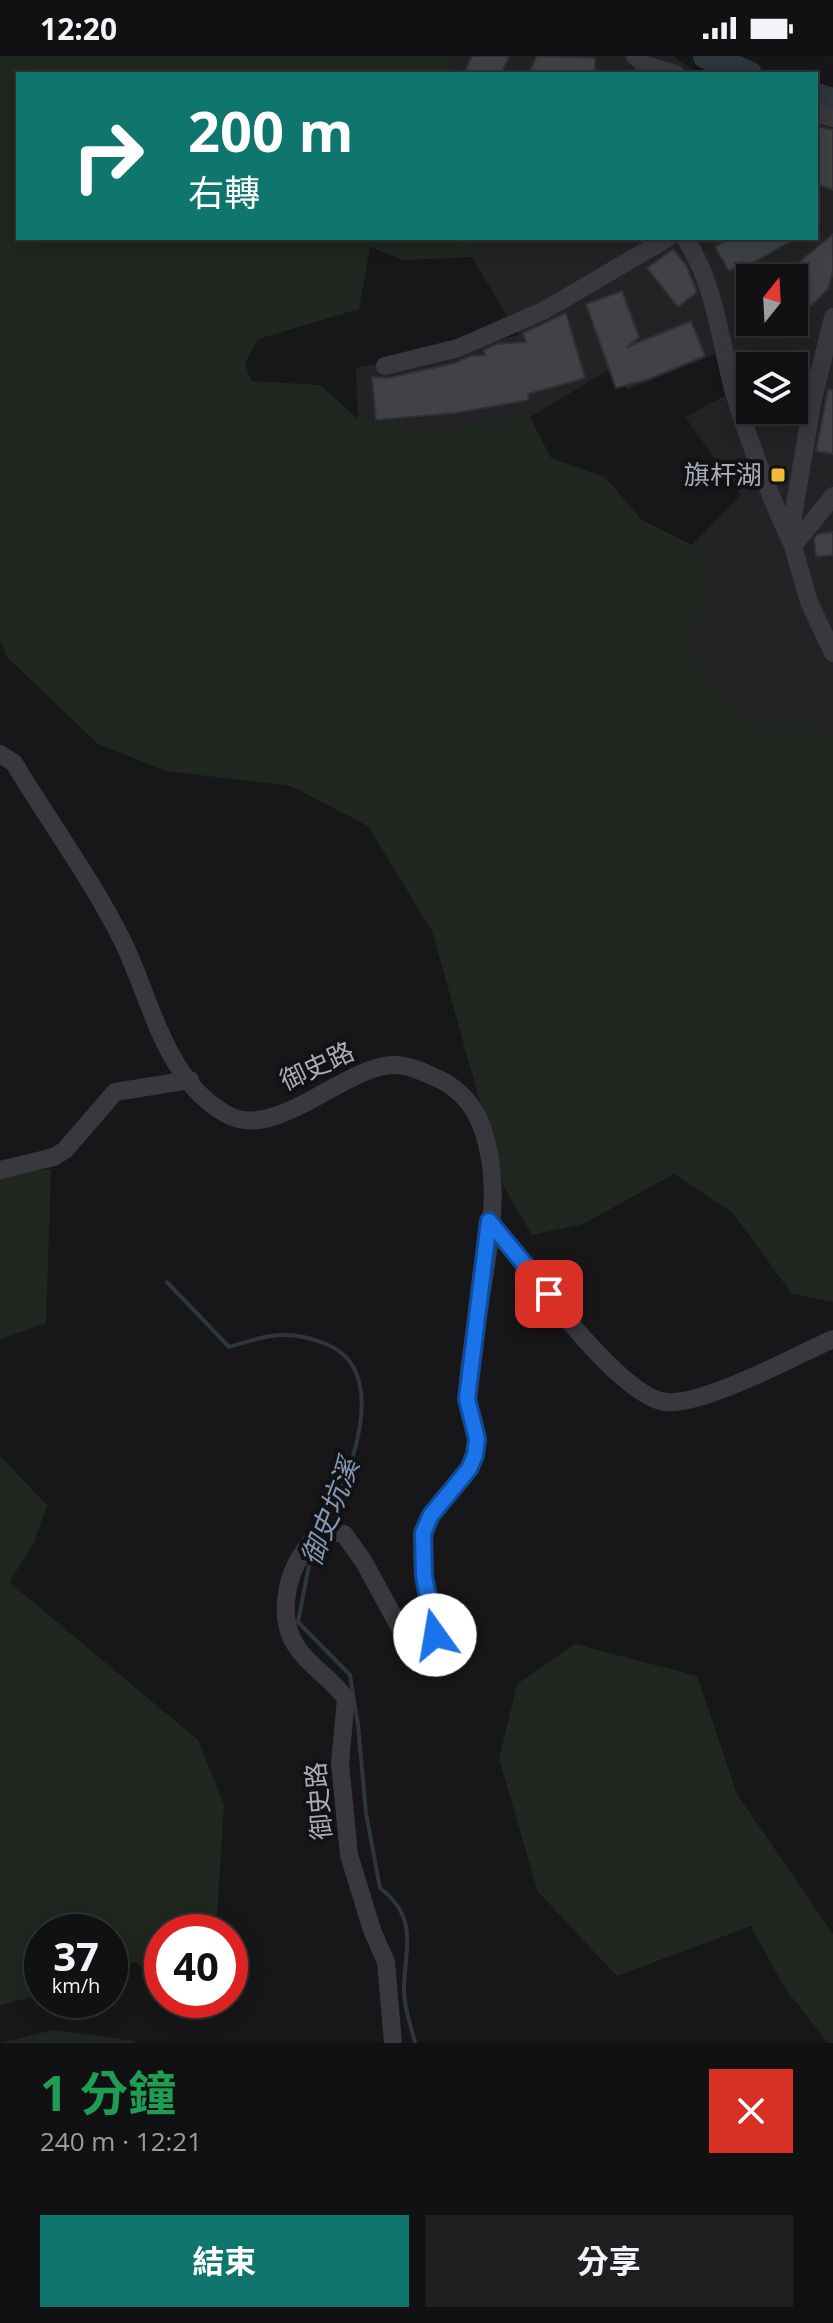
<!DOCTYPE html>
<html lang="zh-TW">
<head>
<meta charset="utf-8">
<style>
  body { margin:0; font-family:"Open Sans","Noto Sans TC",sans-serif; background:#1e1f21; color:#f1f3f6; height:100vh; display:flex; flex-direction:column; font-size:30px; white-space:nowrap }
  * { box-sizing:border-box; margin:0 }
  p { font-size:26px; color:#9c9da0 }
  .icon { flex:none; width:44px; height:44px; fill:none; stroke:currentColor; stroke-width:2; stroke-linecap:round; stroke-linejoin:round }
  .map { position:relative; height:1987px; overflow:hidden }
  .panel { display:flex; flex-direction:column; background:#111113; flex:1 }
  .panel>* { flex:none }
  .banner { position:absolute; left:16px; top:16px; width:802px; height:168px; border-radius:0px; box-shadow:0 4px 20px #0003,0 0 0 2px #303133; background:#0f766e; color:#fff; overflow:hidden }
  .needle { width:52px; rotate:18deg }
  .fabs { position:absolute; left:736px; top:208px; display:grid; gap:16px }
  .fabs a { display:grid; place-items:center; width:72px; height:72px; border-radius:0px; background:#111113; box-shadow:0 4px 20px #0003,0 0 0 2px #303133; font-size:40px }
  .speed { position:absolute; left:24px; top:1858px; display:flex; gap:16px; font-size:40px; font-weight:700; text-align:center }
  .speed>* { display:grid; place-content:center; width:104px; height:104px; border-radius:50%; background:#111113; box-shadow:0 4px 20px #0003,0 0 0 2px #303133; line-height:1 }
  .speed small { font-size:20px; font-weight:400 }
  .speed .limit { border:12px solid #d22; background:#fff; color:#111 }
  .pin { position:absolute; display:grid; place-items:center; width:68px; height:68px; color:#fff; margin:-34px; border-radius:16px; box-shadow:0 4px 12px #0006 }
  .me { position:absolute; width:88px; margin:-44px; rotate:347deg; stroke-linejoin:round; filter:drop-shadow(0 0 6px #0008) }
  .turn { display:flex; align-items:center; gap:28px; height:168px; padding:0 40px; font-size:36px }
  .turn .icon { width:104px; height:104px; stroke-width:2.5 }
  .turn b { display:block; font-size:56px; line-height:68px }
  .round { display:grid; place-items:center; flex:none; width:84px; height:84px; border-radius:0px; background:#1e1f21 }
  .summary { display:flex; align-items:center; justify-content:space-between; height:136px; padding:0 40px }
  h1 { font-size:48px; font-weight:700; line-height:60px; color:#1e9e55 }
  .action { display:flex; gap:16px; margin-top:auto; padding:16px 40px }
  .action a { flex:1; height:92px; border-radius:0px; background:#0f766e; color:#fff; font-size:32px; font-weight:700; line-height:92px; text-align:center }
  .action a+a { background:#1e1f21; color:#f1f3f6 }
  .status { display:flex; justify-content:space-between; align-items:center; height:56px; padding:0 40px; background:#111113; direction:ltr }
  .status svg { height:22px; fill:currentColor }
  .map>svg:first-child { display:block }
</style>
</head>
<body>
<div class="status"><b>12:20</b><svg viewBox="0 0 49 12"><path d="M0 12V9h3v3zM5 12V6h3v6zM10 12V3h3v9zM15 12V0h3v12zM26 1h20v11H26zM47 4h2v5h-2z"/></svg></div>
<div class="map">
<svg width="833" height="1987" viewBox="0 0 833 1987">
  <rect width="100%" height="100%" fill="#171719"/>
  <path fill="#232326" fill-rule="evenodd" d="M457 0H673L699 18H450Z
    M816 49 833 54V681L809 668H744L726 639 702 625 686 587 708 521 692 489 741 439 685 361 732 336 715 298 628 334 607 315 530 361 418 374 358 363 356 312 519 279 460 182H816ZM750 222H794V266H750ZM750 310H794V354H750Z"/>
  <path fill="#1f2720" d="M0 0H457L450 18H18V182H460L473 201 404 204 370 191 359 253 258 283 245 307 251 325 320 329 358 363 418 374 530 361 551 402 605 421 642 464 692 489 708 521 687 587 702 625 726 639 744 668H809L833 681V1246L792 1238 732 1156 674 1118 583 1168 532 1179 504 1131 432 875 368 770 291 730 166 715 98 688 7 601 0 583Z
    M51 1113 46 1267 0 1283V1117Z
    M0 1400 47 1449 33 1489 9 1526 198 1684 224 1749 217 1858 209 1876H162V1925L135 1906 110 1916V1876H42V1939L0 1949Z
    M575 1588 697 1620 737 1738 833 1878V1987H828L784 1931 751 1870 617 1920 538 1836 499 1703 517 1628Z
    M53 1974 135 1985 136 1987H0Z"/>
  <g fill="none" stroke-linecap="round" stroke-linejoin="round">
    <path stroke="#2d353d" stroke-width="4" d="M167 1226 229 1291C243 1287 257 1282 271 1280 290 1277 309 1281 326 1288 394 1315 348 1423 325 1470
      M311 1499 298 1566 350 1619 358 1669 366 1757 380 1832C419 1862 405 1891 404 1931 403 1949 411 1969 415 1987"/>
    <path stroke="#2d353d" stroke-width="26" d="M706 0 749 18
      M816 40 833 45"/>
  </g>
  <path fill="#414246" stroke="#313135" stroke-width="2" d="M472 0H509L501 18H464Z
    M537 0 595 2V18H528Z
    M816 70 833 74V134L816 128Z
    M833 178V216L828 233 811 250 794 230V222H780Z
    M730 182H796L746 211 743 206 729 215 715 191Z
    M673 193 686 209 697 236 678 251 647 212Z
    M622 235 639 281 627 291 691 265 705 300 646 324 616 332 586 248Z
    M566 257 585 322 528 338 529 344 455 357 376 364 372 321 388 322 455 307 470 300 485 299 484 294 497 288 526 286 523 277Z
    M828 333 833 334V398L816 395Z
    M833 476V499L816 501 814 483 818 478Z"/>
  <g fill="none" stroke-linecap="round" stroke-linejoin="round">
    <path stroke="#38383e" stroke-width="18" d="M635 0 645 9 676 18
      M816 57 833 62
      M685 182C716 229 720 287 735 340 751 391 770 441 793 490L833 440
      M833 261 813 343 793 460V490L809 546 833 597
      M385 310 458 292 543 255 668 182
      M0 698 14 707C50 767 94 826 124 888 152 946 166 1028 230 1060 277 1083 345 1011 392 1009 408 1008 425 1017 439 1023 473 1040 484 1068 490 1103 502 1173 471 1266 467 1338 466 1359 481 1377 475 1399 470 1419 450 1432 439 1448 406 1495 431 1530 435 1579L430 1587 414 1591 407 1585 364 1506 344 1478C323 1473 316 1478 304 1495 285 1522 277 1566 299 1594 312 1612 333 1624 346 1643L340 1707 349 1799 372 1874 386 1906 393 1987
      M0 1114 54 1101 65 1094 115 1036 190 1024
      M489 1165C522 1205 619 1343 667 1346 705 1349 795 1300 833 1283"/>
  </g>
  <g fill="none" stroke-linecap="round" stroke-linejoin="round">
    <g stroke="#114b97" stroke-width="20">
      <path id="route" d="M435 1579 424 1520 423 1477 431 1459 469 1413 475 1399 477 1383 467 1343 489 1165 549 1238"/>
    </g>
    <use href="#route" stroke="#1a73e8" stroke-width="14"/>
  </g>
  <rect fill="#efbc38" stroke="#121214" stroke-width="3" x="770" y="411" width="16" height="16" rx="4"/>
  <g text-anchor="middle" stroke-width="8" stroke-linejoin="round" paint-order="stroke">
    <g font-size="26" fill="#a9adb8" stroke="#121214" text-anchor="end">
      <text x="762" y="428">旗杆湖</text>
    </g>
    <g font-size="26" fill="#a9adb8" stroke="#121214">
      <text transform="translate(317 1010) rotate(-25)" y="9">御史路</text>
      <text transform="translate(319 1745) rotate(-95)" y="9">御史路</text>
    </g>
    <g font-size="28" font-style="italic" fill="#8199b3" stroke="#121214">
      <text transform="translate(330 1456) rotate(-69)" y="10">御史坑溪</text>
    </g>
  </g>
</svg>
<div class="fabs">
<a><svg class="needle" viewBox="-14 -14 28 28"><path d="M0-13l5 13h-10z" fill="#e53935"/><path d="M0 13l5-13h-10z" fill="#9c9da0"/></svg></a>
<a><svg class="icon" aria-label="layers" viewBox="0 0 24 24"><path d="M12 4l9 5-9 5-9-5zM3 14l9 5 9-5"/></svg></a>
</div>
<div class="speed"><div>37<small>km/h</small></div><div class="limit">40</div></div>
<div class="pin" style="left:549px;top:1238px;background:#d93025"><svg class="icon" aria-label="arrive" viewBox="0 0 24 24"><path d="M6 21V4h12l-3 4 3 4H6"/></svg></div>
<svg class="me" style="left:435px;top:1579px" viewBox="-20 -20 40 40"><circle r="19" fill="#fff"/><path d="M0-13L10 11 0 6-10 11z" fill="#1a73e8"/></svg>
<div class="banner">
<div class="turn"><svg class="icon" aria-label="right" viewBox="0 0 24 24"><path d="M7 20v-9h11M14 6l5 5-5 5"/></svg><div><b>200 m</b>右轉</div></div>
</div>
</div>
<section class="panel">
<div class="summary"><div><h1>1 分鐘</h1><p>240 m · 12:21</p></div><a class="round" style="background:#d93025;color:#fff"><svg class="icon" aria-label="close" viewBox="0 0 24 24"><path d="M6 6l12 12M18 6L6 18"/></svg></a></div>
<div class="action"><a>結束</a><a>分享</a></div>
</section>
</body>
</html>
